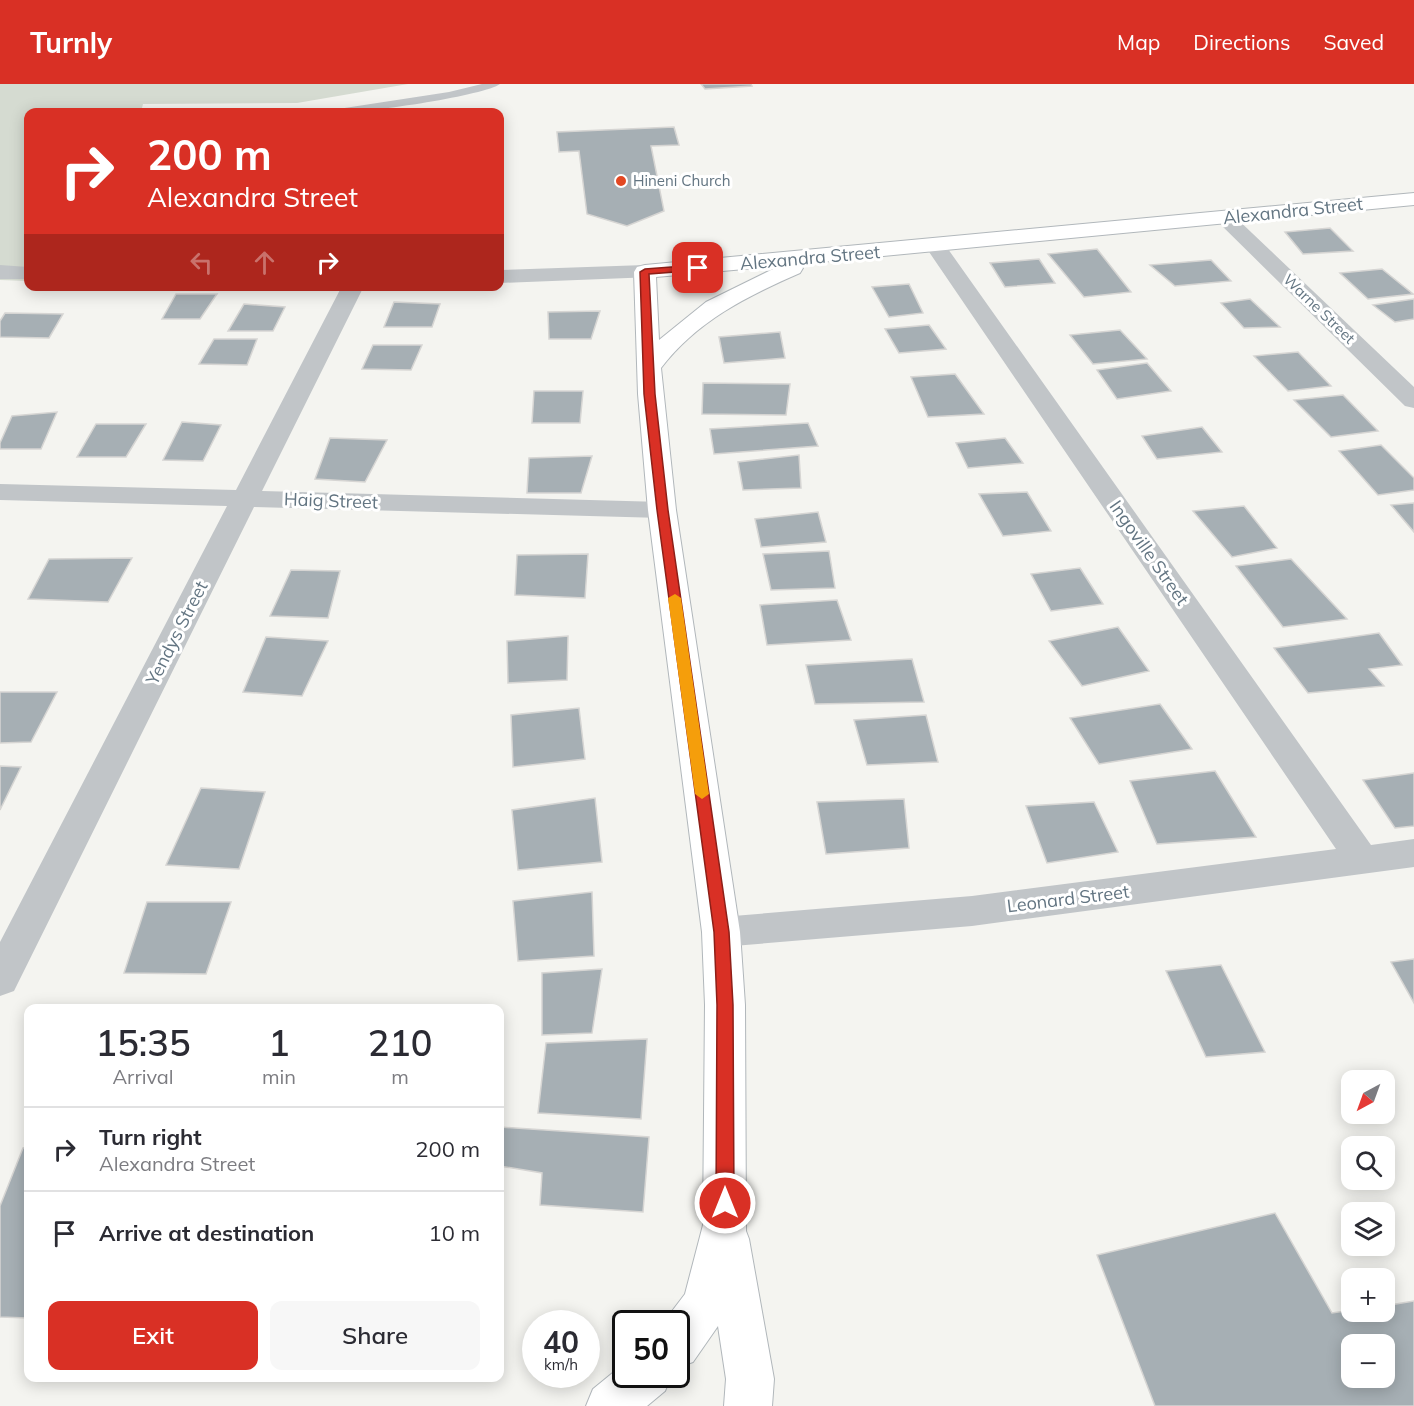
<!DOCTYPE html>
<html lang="en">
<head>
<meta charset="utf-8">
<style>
  body { margin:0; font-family:Mulish,sans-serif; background:#f7f7f7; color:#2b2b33; height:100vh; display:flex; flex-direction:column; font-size:22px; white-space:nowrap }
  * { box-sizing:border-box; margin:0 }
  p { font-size:20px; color:#7c7c81 }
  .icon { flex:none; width:33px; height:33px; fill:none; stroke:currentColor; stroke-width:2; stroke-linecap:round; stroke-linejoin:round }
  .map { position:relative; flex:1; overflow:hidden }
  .side { position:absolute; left:24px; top:920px; width:480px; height:378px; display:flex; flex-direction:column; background:#fff; border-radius:12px; box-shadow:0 3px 15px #0003 }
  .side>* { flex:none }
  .guide { position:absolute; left:24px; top:24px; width:480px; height:183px; border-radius:12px; box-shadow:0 3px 15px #0003; background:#d93025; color:#fff; overflow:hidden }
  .needle { width:39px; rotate:221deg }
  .tools { position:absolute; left:1341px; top:986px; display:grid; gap:12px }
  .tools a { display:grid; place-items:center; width:54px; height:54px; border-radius:12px; background:#fff; box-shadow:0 3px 15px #0003; font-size:30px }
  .speed { position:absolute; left:522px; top:1226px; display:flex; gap:12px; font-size:30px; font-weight:700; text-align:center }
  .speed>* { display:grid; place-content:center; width:78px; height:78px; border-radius:50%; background:#fff; box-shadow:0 3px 15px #0003; line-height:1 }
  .speed small { font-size:15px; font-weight:400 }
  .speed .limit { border:3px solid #111; border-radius:9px; background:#fff; color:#111 }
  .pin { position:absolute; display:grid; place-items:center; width:51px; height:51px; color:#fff; margin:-26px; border-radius:12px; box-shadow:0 3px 9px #0006 }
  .me { position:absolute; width:66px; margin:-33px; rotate:0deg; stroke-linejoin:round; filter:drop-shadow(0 0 4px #0008) }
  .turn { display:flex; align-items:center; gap:21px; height:126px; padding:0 24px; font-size:27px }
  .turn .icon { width:78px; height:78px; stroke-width:2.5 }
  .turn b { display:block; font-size:42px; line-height:51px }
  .lanes { display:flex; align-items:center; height:57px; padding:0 24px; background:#0003; justify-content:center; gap:30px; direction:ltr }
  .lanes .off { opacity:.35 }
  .eta { display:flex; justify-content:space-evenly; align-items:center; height:102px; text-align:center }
  .eta b { font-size:36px; font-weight:600; line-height:42px }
  .button { display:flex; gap:12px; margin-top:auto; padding:12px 24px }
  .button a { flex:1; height:69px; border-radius:12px; background:#d93025; color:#fff; font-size:24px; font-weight:600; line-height:69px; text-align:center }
  .button a+a { background:#f7f7f7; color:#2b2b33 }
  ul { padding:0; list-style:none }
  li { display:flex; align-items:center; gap:18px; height:84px; padding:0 24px; border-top:2px solid #e1e1e2 }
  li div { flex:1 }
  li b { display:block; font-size:22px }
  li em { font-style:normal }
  header { display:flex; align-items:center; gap:36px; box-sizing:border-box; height:84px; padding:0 30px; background:#d93025; color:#fff }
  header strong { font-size:28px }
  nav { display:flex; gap:33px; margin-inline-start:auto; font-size:21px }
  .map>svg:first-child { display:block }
</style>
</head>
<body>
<header>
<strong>Turnly</strong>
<nav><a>Map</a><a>Directions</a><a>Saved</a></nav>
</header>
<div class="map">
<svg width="1414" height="1322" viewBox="0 0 1414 1322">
  <rect width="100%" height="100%" fill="#f4f4f0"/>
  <path fill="#d5dbd1" d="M0 0H408L297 19 143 20 141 28H28V197L0 196Z"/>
  <path fill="#a6afb4" stroke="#d6d5d3" stroke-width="1.5" fill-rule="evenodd" d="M701 0H751L752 2 705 5Z
    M674 43 679 61 651 62 664 127 627 142 587 130 579 67 559 68 557 48Z
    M1330 144 1353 167 1303 170 1285 148Z
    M1097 165 1131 208 1084 213 1048 170Z
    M1039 175 1055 199 1005 203 990 179Z
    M1211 176 1231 197 1175 202 1150 181Z
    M1382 185 1413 210 1368 215 1340 189Z
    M909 200 923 229 889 233 872 203Z
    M176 210H217L200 235H162Z
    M1250 215 1280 243 1244 244 1221 219Z
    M1414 215V235L1395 238 1373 221Z
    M394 218 440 220 432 243H384Z
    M244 220 285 223 273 247H228Z
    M600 227 591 255H549L548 228Z
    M5 229 63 230 49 254 0 253V237Z
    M929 241 946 265 899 269 885 245Z
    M1120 246 1147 275 1093 280 1070 251Z
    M780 248 785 274 724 279 719 253Z
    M214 255H257L247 281 199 280Z
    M373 261H422L411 286 362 285Z
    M1298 268 1331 302 1288 307 1254 272Z
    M1147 279 1171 307 1117 315 1097 286Z
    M955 290 984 330 928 333 911 293Z
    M703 299 790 300 786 331 702 330Z
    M534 307H583L580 339H532Z
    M1343 311 1378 347 1331 353 1294 316Z
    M57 328 41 365H0V359L12 332Z
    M182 338 221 341 203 377 163 376Z
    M808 339 818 362 714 370 710 345Z
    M96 340H146L126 373H77Z
    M1202 343 1222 368 1157 375 1142 352Z
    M330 354 387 356 365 398 315 395Z
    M1005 354 1023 379 968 384 956 359Z
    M1381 361 1414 394V406L1378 411 1339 367Z
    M799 371 801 404 743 406 738 378Z
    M592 372 581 409H527L529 374Z
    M1027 408 1051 447 1003 452 979 410Z
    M1414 419V448L1391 421Z
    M1244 422 1277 464 1232 473 1193 427Z
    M818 428 826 458 761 463 755 435Z
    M829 467 835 504 771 506 763 470Z
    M588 470 585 514 515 511 517 471Z
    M132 474 108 518 28 515 49 475Z
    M1291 475 1347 535 1283 543 1236 482Z
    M1080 484 1103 520 1051 527 1031 490Z
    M291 486 340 487 328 534 270 532Z
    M837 516 851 556 767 561 760 521Z
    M1118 543 1149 587 1082 602 1049 557Z
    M1379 549 1402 581 1369 585 1384 602 1308 609 1274 564Z
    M568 552 567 596 508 599 507 557Z
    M266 553 328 557 302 612 243 608Z
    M912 575 924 618 815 620 806 581Z
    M0 608H57L31 658 0 659Z
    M1160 620 1192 665 1099 680 1070 634Z
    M579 624 585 675 513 683 511 631Z
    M926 631 938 678 867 681 854 636Z
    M0 682 21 683 0 726Z
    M1215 687 1256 753 1157 760 1130 697Z
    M1414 689V742L1395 744 1363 696Z
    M201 704 265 708 239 785 166 781Z
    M595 714 602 778 518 786 512 726Z
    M904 715 909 764 826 770 817 718Z
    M1094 718 1118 768 1047 779 1026 722Z
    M592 808 594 872 518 877 513 817Z
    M147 818H231L206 890 124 889Z
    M1414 875V919L1391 878Z
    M1221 881 1265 968 1206 973 1166 887Z
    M602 885 592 949 542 951V889Z
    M647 955 641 1035 538 1029 546 959Z
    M500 1043 649 1053 643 1128 540 1121 542 1089 500 1082Z
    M28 1063V1234L0 1233V1122L23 1064Z
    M1275 1129 1332 1229 1352 1226 1384 1227V1222L1414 1217V1322H1155L1097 1171ZM1352 1260H1384V1293H1352Z"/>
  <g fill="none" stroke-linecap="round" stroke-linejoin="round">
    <g stroke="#b1b7bb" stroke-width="2">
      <path id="secondary" d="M1414 109V121L800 180 803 184 800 189C747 212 697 237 661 284L676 426 740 848 745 921 746 1147 749 1155 774 1295 772 1322H724L726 1295 718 1242 693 1278 676 1284V1239H663L685 1210 703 1141 705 921 702 848 648 426 638 310 634 188 637 183 645 181ZM779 182 706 218 659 256 656 193Z
        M626 1278V1290H672L665 1307 647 1322H586L593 1305Z"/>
    </g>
    <path fill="#c1c5c8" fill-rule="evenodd" d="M482 0H500C484 12 355 31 333 28L338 25 449 8Z"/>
    <path fill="#c1c5c8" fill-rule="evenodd" d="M1225 128 1232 130 1414 303V324L1405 322 1218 138 1215 134 1218 130Z
      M936 156 943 158 1371 761 1414 755V783L972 842 721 863 708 859 702 848 708 837 721 833 972 812 1336 765 925 162 929 158Z
      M0 181 28 183V195H0Z
      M645 181 653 183 656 188 653 193 500 199V186Z
      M342 202H364L262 407 662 418 672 420 676 426 672 432 662 434 254 423 14 907 0 912V858L227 422 0 416V400L236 406Z"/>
    <use href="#secondary" fill="#fff" fill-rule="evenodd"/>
  </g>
  <path fill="#d93025" stroke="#8d1f18" stroke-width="1.5" d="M698 181 701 182V186L649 190 655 310 668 426 729 848 733 921 734 1119 732 1125 725 1128 719 1125 716 1119 717 921 714 848 657 426 644 310 640 188 645 185Z"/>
  <path fill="#f59e0b" d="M675 510 681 514 709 710 702 715 695 710 668 514Z"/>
  <circle fill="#e34822" stroke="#fff" stroke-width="2" cx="621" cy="97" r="6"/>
  <g text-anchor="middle" stroke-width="6" stroke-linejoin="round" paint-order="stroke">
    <g font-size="15" fill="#637582" stroke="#fff" text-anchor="start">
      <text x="633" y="102">Hineni Church</text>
    </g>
    <g font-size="15" fill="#637582" stroke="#fff">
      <text transform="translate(1319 225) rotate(44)" y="5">Warne Street</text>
    </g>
    <g font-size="18" fill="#637582" stroke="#fff">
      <text transform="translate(1293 127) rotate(-6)" y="6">Alexandra Street</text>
      <text transform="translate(810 174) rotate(-5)" y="6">Alexandra Street</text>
      <text transform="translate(331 417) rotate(2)" y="6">Haig Street</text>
      <text transform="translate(1149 469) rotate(55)" y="6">Ingoville Street</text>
      <text transform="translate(177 549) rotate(-63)" y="6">Yendys Street</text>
      <text transform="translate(1068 815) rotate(-7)" y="6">Leonard Street</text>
    </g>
  </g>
</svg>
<div class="tools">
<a><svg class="needle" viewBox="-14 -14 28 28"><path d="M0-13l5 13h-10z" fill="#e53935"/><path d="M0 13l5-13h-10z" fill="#7c7c81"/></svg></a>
<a><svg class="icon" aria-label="search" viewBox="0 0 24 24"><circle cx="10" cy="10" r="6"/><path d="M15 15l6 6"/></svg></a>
<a><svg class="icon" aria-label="layers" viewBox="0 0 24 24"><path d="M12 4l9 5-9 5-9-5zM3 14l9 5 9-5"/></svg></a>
<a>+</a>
<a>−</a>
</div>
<div class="speed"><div>40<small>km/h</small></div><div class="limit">50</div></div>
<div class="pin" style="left:698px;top:184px;background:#d93025"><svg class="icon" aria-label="arrive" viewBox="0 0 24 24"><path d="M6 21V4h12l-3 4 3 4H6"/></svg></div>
<svg class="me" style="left:725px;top:1119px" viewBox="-20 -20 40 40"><circle r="17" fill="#d93025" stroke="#fff" stroke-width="3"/><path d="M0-11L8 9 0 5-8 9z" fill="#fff"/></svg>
<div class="guide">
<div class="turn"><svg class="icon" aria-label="right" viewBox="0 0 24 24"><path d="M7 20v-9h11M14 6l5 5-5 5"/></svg><div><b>200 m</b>Alexandra Street</div></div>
<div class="lanes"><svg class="icon off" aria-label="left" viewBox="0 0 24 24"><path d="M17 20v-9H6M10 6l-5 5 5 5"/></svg><svg class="icon off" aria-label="ahead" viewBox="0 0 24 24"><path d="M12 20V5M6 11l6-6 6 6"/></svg><svg class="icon" aria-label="right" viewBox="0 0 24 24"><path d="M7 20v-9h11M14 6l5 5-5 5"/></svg></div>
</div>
<section class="side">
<div class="eta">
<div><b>15:35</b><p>Arrival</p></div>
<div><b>1</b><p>min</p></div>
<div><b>210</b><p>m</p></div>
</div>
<ul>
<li><svg class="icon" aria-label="right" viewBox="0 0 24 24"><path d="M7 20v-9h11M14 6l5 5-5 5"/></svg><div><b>Turn right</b><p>Alexandra Street</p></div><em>200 m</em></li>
<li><svg class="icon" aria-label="arrive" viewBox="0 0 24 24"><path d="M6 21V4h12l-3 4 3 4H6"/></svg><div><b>Arrive at destination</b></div><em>10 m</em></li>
</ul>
<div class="button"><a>Exit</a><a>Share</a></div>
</section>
</div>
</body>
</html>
